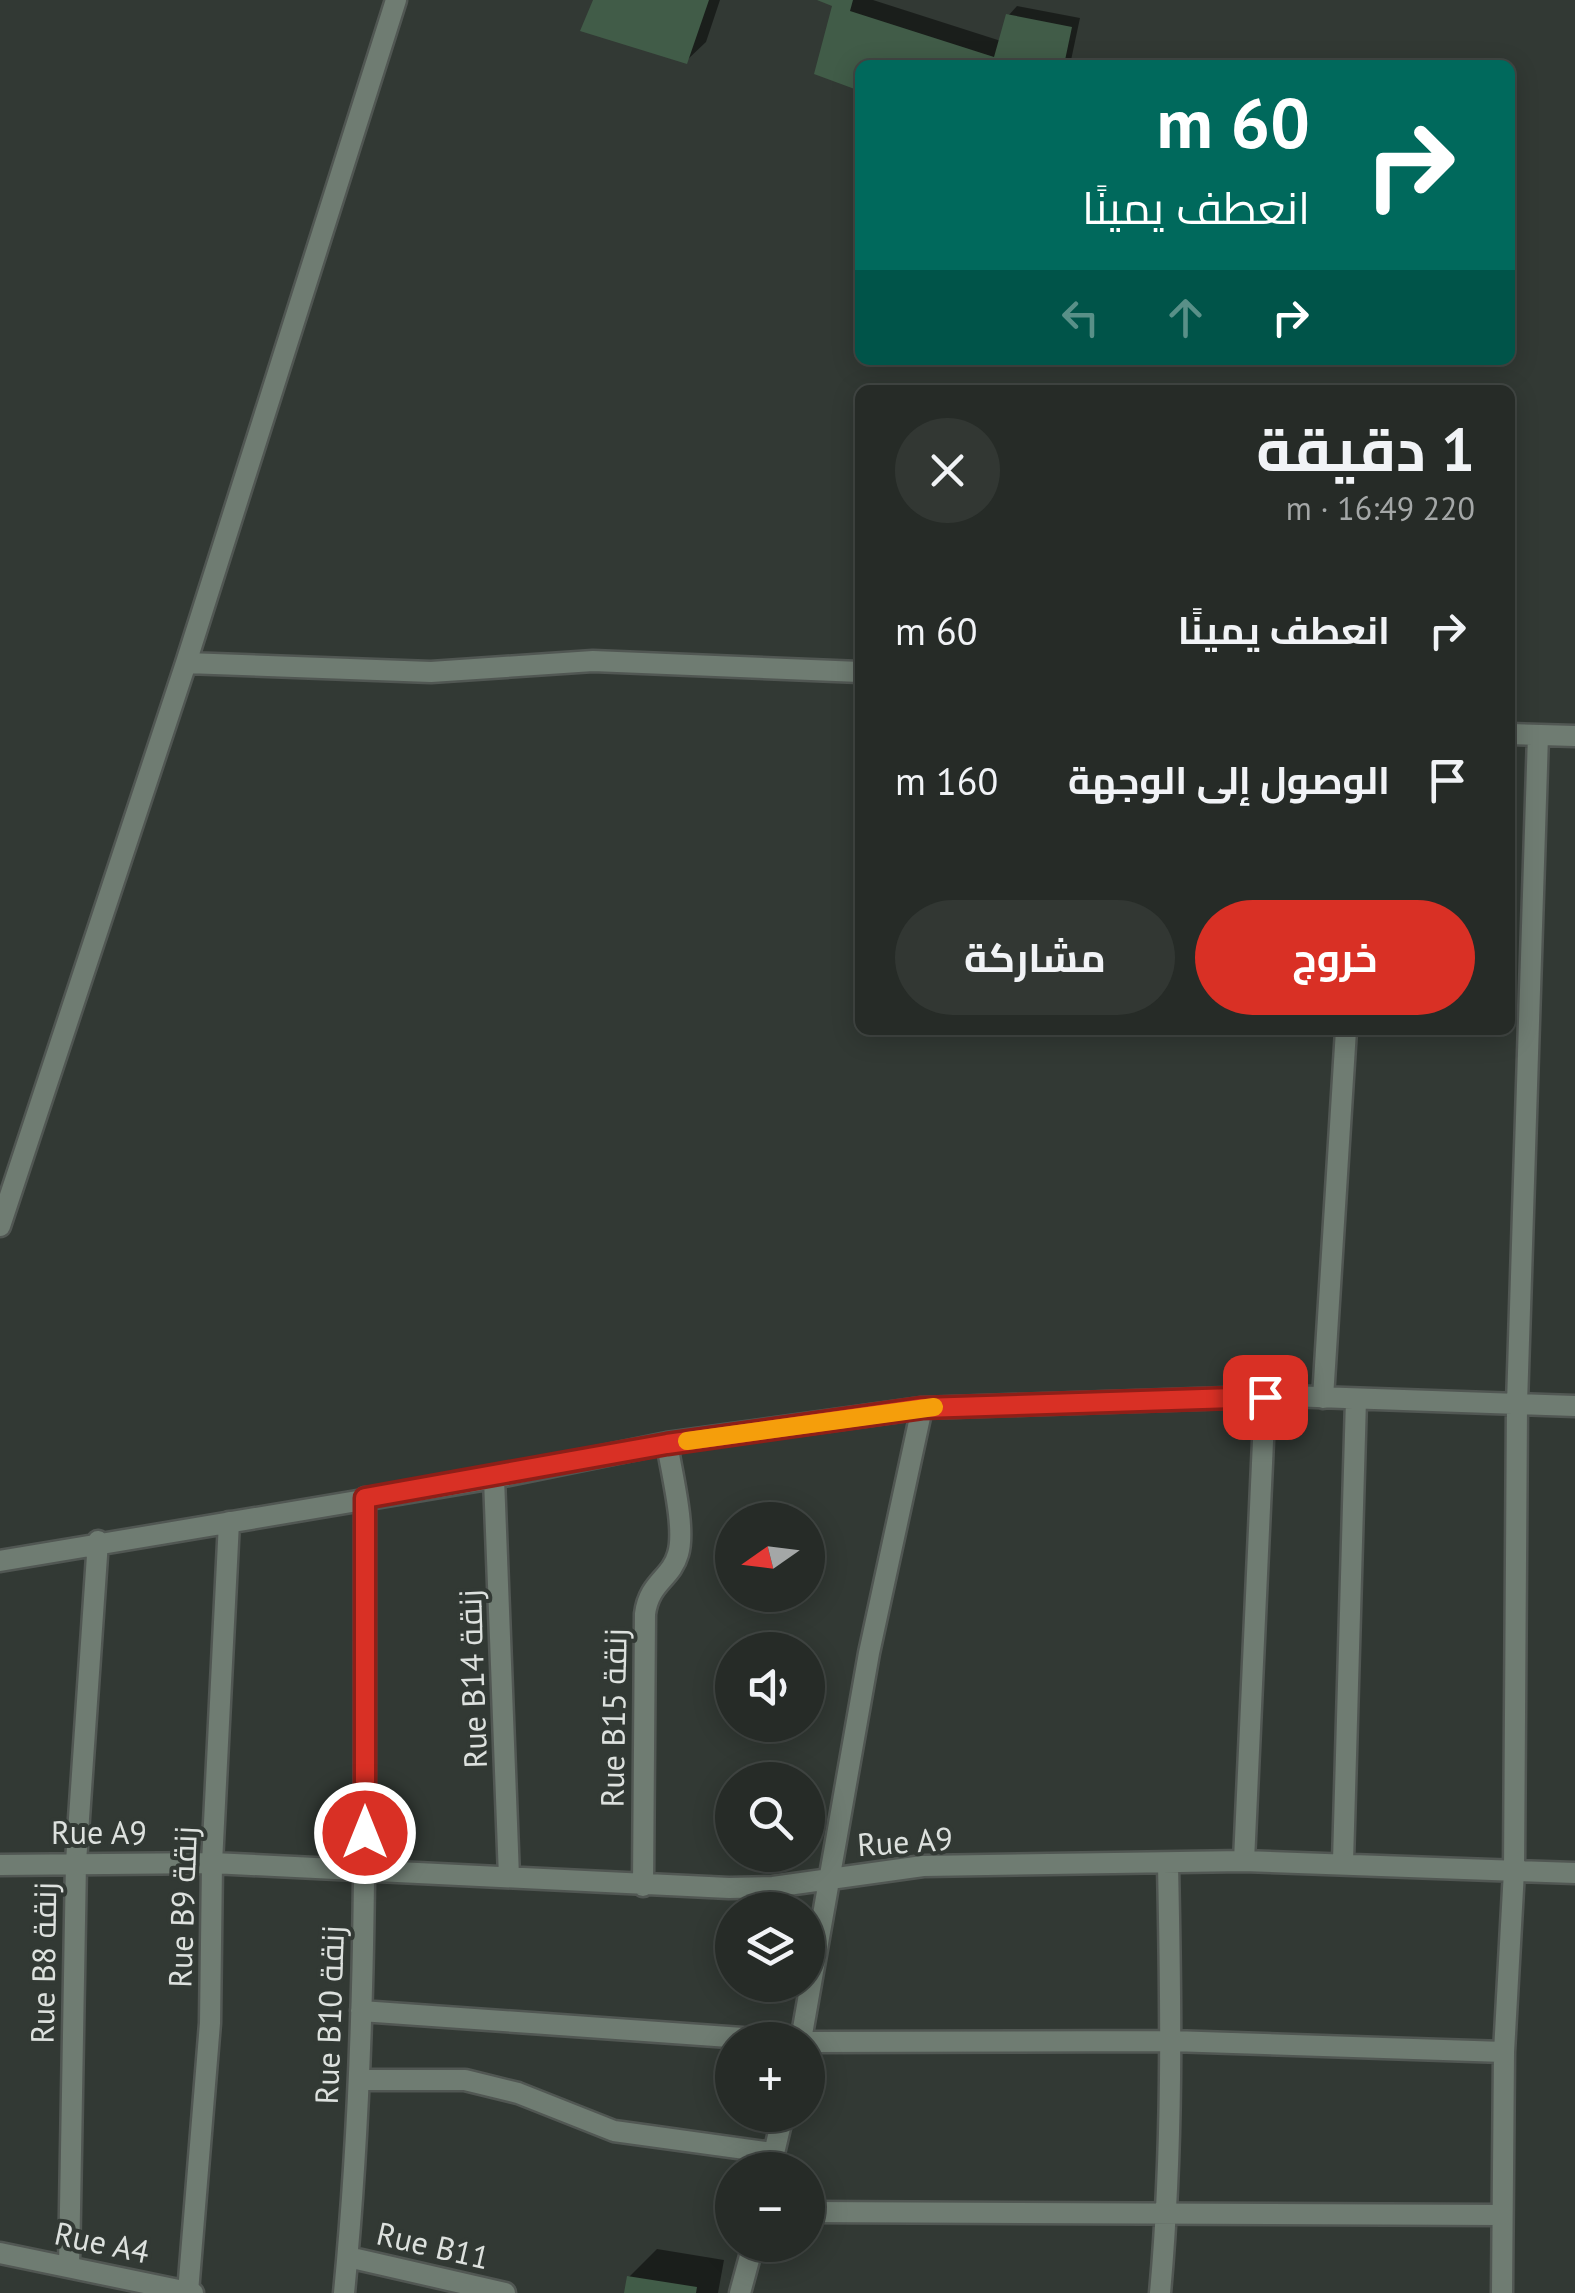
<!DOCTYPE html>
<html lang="ar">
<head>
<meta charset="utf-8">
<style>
  body { margin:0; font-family:"PT Sans",Cairo,sans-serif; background:#323733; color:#f1f3f6; direction:rtl; height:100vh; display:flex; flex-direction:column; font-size:38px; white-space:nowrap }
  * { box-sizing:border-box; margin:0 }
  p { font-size:32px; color:#a4a7a7 }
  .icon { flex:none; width:55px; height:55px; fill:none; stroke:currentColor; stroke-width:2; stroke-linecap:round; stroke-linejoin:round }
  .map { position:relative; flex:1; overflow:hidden; direction:ltr }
  .panel { position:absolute; left:855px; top:385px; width:660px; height:650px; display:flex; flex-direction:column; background:#262b27; border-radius:15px; box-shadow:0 5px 25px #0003,0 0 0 2px #424744; direction:rtl }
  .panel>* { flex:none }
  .hud { position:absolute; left:855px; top:60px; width:660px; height:305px; border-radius:15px; box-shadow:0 5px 25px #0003,0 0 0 2px #424744; direction:rtl; background:#00695c; color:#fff; overflow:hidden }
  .needle { width:65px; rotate:256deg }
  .buttons { position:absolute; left:715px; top:1502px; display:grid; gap:20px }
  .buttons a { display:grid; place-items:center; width:110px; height:110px; border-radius:50%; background:#262b27; box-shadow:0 5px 25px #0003,0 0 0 2px #424744; font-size:50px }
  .pin { position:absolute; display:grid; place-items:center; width:85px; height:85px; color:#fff; margin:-42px; border-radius:20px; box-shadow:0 5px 15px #0006 }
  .me { position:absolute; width:110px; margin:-55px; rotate:0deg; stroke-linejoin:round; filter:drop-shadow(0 0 8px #0008) }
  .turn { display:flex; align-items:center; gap:35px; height:210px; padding:0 40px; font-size:45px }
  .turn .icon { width:130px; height:130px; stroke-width:2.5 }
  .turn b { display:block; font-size:70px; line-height:85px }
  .lanes { display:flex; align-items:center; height:95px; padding:0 40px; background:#0003; justify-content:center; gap:50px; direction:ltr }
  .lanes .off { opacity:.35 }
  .round { display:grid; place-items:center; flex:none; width:105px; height:105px; border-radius:52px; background:#323733 }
  .headline { display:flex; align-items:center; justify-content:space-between; height:170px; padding:0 40px }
  h1 { font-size:60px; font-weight:700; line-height:75px }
  .action { display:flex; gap:20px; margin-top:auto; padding:20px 40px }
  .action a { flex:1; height:115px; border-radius:60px; background:#d93025; color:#fff; font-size:40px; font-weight:700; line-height:115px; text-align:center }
  .action a+a { background:#323733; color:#f1f3f6 }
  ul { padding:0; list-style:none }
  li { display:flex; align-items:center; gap:30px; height:150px; padding:0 40px }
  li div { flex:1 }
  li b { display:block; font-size:38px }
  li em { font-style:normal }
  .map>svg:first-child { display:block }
</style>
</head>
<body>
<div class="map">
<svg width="1575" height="2293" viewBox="0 0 1575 2293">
  <rect width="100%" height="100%" fill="#323934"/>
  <path fill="#0007" d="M595 0H720L706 42 686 61Z
    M823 0H873L1001 41 1008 16 1017 6 1080 18 1070 65H860V89L835 4Z
    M657 2249 724 2260 718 2293H626L629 2277Z"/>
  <path fill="#415c48" d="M593 0H709L687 64 580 31Z
    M817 0H853L850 11 994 57 1006 14 1072 27 1064 65H860V91L814 74 832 6Z
    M627 2276 697 2287 696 2293H624Z"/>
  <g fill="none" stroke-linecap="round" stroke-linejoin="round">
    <g stroke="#515753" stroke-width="25">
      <path id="street" d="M186 663 431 672 593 661 860 672
        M1510 734 1575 736
        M0 1226 186 663 396 0
        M1323 1398 1346 1030
        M494 1478 509 1877
        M0 1561 494 1478 667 1443 922 1408
        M1244 1861 1265 1397
        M1343 1862 1356 1399
        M0 1865 212 1863 729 1888 773 1887 923 1866 1244 1861 1575 1873
        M643 1886 645 1614C649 1582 671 1579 678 1554 686 1528 671 1471 667 1443
        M361 2011 772 2040
        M801 2040 869 1653 922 1408 1288 1396 1575 1406
        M808 2042 1171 2041 1504 2052
        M359 2080H465L518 2093 614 2131 773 2153
        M770 2170 783 2115
        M808 2212 1502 2215
        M0 2253 193 2293
        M348 2257 505 2293
        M69 2267 76 1862 98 1541
        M188 2292 210 2023 212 1863 229 1522
        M344 2293C370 2029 364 1763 365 1498
        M740 2293 753 2245
        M1160 2293C1173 2150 1171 2008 1168 1865
        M1502 2293 1504 2052 1514 1871 1517 1404 1538 735"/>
    </g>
    <use href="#street" stroke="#6f7c72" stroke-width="20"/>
  </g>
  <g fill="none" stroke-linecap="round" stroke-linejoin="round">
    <g stroke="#8d1f18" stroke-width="25">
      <path id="route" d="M365 1833V1498L667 1444 922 1408 1265 1397"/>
    </g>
    <use href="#route" stroke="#d93025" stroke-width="18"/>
    <path stroke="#f59e0b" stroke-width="18" d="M687 1441 934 1407"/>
  </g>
  <g text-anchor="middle" stroke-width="8" stroke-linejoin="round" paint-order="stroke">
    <g font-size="32" fill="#dde1de" stroke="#323934">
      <text transform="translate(473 1679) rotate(-92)" y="11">Rue B14 زنقة</text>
      <text transform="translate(614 1718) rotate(-89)" y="11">Rue B15 زنقة</text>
      <text x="99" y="1844">Rue A9</text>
      <text transform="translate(905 1842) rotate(-4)" y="11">Rue A9</text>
      <text transform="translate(183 1907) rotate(-88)" y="11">Rue B9 زنقة</text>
      <text transform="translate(44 1963) rotate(-89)" y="11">Rue B8 زنقة</text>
      <text transform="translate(330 2015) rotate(-88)" y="11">Rue B10 زنقة</text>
      <text transform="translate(102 2243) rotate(12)" y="11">Rue A4</text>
      <text transform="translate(433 2246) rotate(13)" y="11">Rue B11</text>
    </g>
  </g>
</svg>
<div class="buttons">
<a><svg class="needle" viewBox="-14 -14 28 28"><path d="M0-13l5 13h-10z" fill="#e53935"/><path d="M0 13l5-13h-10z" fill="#a4a7a7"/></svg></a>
<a><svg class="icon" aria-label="sound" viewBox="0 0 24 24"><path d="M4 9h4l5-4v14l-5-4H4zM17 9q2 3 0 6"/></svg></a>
<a><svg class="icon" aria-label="search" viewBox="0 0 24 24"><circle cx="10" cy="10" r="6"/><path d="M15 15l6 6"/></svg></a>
<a><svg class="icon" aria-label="layers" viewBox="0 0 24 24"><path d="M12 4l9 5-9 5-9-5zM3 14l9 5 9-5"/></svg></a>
<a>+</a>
<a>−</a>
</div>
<div class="pin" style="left:1265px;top:1397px;background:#d93025"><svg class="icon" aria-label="arrive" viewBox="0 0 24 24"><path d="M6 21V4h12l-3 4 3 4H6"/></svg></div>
<svg class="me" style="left:365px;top:1833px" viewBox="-20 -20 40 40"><circle r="17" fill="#d93025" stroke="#fff" stroke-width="3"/><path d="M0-11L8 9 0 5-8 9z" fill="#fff"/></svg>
<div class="hud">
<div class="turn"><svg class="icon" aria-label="right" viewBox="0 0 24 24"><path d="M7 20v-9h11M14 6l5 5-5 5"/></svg><div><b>60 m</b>انعطف يمينًا</div></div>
<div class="lanes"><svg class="icon off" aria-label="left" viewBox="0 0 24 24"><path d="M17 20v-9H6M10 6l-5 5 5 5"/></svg><svg class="icon off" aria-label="ahead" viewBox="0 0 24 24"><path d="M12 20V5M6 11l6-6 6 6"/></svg><svg class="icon" aria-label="right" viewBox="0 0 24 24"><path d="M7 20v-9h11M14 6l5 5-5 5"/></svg></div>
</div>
<section class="panel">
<div class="headline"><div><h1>1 دقيقة</h1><p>220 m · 16:49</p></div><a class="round"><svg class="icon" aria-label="close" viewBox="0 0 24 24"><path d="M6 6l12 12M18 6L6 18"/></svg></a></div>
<ul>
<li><svg class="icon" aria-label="right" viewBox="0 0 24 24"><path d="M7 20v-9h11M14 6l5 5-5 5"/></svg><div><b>انعطف يمينًا</b></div><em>60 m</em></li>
<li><svg class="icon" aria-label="arrive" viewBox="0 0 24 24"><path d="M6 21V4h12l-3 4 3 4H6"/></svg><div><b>الوصول إلى الوجهة</b></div><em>160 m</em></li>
</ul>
<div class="action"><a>خروج</a><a>مشاركة</a></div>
</section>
</div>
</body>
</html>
